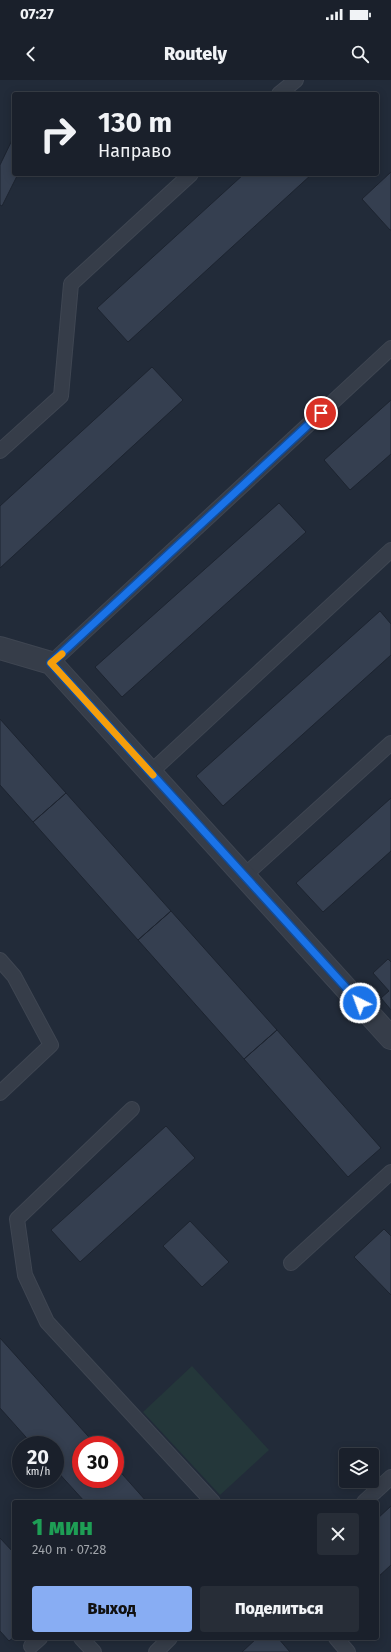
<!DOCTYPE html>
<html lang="ru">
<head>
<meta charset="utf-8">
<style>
  body { margin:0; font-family:"Fira Sans",sans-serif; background:#272d37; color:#f1f3f6; height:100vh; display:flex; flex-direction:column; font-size:15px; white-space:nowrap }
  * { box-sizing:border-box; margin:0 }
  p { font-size:13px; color:#9fa3a9 }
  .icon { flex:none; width:22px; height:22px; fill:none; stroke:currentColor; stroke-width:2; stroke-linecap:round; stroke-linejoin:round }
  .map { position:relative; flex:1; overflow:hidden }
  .side { position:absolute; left:12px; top:1420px; width:367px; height:140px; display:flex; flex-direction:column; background:#1a202b; border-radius:4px; box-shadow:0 2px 10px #0003,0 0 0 1px #383e47 }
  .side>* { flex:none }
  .guide { position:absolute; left:12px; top:12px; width:367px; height:84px; border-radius:4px; box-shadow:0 2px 10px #0003,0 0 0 1px #383e47; background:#1a202b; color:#f1f3f6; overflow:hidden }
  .controls { position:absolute; left:339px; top:1368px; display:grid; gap:8px }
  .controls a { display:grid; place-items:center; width:40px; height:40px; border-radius:4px; background:#1a202b; box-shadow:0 2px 10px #0003,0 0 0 1px #383e47; font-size:20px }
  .speed { position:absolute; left:12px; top:1356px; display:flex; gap:8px; font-size:20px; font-weight:700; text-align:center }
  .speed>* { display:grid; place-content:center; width:52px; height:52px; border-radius:50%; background:#1a202b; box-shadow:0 2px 10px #0003,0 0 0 1px #383e47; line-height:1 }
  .speed small { font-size:10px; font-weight:400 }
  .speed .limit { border:6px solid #d22; background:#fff; color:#111 }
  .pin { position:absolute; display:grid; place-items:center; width:34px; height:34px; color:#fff; margin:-17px; border:2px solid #fff; border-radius:50%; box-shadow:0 1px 4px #0007 }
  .me { position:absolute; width:44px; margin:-22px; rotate:318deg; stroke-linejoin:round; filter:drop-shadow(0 0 3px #0008) }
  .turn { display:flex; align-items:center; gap:14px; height:84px; padding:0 20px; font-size:18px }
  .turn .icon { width:52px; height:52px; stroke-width:2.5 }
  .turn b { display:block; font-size:28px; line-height:34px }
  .round { display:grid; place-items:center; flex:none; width:42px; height:42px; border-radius:4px; background:#272d37 }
  .overview { display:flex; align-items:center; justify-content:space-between; height:68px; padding:0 20px }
  h1 { font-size:24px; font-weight:800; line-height:30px; color:#1e9e55 }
  .primary-button { display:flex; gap:8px; margin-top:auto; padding:8px 20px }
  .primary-button a { flex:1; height:46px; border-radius:4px; background:#88adf3; color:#111; font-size:16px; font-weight:800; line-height:46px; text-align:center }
  .primary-button a+a { background:#272d37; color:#f1f3f6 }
  .status { display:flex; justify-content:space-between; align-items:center; height:28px; padding:0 20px; background:#1a202b; direction:ltr }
  .status svg { height:11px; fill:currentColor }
  header { display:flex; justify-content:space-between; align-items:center; height:52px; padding:0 20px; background:#1a202b; font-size:18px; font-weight:800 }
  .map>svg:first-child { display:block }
</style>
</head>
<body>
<div class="status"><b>07:27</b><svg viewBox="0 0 49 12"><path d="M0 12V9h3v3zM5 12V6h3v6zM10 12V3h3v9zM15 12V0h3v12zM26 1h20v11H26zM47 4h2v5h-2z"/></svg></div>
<header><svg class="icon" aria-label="back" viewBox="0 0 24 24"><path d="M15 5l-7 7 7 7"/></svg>Routely<svg class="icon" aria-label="search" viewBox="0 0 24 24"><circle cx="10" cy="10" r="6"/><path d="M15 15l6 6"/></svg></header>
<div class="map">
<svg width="391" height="1572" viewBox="0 0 391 1572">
  <rect width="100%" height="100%" fill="#222b39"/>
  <path fill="#24373a" d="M192 1286 269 1370 220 1415 143 1332Z"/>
  <path fill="#353f50" stroke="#1d2430" d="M14 56V94H18L2 126 0 125V85Z
    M391 92V150H390L362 119Z
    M244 94H312L128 262 97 228Z
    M152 287 183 320 0 488V426Z
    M391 320V374L350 410 324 380Z
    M279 423 306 452 122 617 95 587Z
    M380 531 391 544V575L223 726 196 696Z
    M0 639 66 713 33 742 0 705Z
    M66 713 171 831 138 860 33 742Z
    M391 718V771L323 832 296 803Z
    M171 831 277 950 244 979 138 860Z
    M388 879 391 882V930L381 918 389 911 373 893Z
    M277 950 381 1068 348 1097 244 979Z
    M166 1046 195 1078 80 1182 51 1150Z
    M190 1141 229 1182 202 1207 163 1166Z
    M384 1149 391 1156V1215L354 1177Z
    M0 1258 96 1365H81V1399H115V1386L147 1422H85L55 1389V1365H33L0 1328Z
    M391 1426V1485L378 1497 377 1439Z
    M0 1458 14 1473V1557L9 1561 0 1551Z
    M257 1558H278L290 1572H242Z"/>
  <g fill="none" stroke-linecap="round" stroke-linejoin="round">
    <g stroke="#3f4652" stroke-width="16">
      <path id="service" d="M279 14 296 0
        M0 371 61 316 71 204 191 94
        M51 583 391 268
        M151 692 391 470
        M244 796 391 663
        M0 880 14 896 51 965 0 1013
        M132 1029 17 1139 25 1195 47 1242 213 1422
        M291 1183 391 1092
        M364 1422 391 1397
        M81 1558 94 1572
        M336 1558 348 1572
        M31 1566 40 1558
        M156 1572 170 1558"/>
    </g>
    <g stroke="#3f4652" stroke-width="24">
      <path id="minor" d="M0 568 51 583 391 958"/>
    </g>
    <use href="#service" stroke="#363d49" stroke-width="14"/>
    <use href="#minor" stroke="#363d49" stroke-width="22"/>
  </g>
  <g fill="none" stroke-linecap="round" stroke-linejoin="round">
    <g stroke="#114b97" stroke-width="10">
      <path id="route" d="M321 333 51 583 360 923"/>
    </g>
    <use href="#route" stroke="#1a73e8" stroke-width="7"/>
    <path stroke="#f59e0b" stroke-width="7" d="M62 574 51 583 153 695"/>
  </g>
</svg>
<div class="controls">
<a><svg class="icon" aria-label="layers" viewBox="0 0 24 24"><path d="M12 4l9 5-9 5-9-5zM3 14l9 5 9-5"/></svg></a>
</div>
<div class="speed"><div>20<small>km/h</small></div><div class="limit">30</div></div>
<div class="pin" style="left:321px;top:333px;background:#d93025"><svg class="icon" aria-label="arrive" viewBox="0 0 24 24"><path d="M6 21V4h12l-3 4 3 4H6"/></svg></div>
<svg class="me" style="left:360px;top:923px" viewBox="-20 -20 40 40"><circle r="17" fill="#1a73e8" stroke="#fff" stroke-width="3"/><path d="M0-11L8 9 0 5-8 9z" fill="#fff"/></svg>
<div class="guide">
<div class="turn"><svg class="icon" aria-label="right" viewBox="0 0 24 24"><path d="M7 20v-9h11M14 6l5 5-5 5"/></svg><div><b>130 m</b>Направо</div></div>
</div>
<section class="side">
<div class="overview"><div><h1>1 мин</h1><p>240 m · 07:28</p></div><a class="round"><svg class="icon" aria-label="close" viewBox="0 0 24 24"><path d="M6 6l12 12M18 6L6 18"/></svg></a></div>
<div class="primary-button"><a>Выход</a><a>Поделиться</a></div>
</section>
</div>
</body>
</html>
